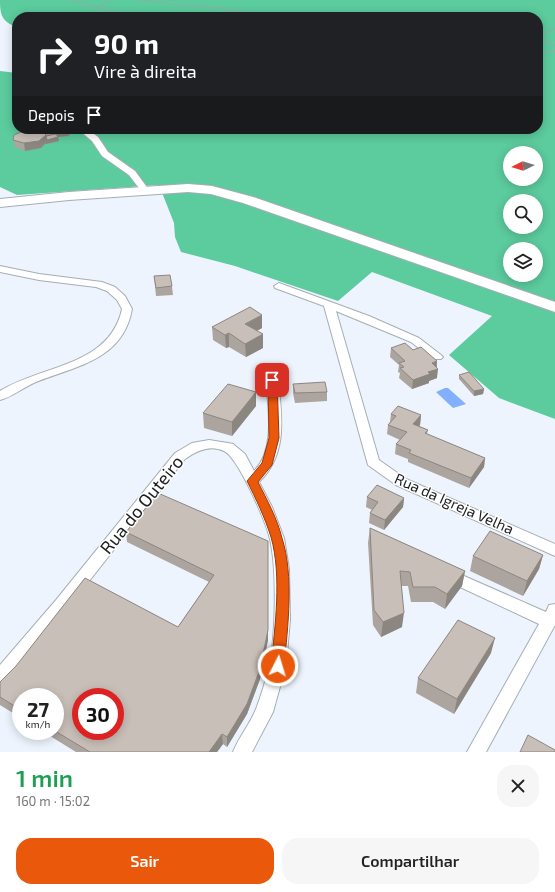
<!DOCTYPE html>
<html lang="pt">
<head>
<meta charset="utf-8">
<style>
  body { margin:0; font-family:"Exo 2",sans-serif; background:#f6f6f6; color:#222; height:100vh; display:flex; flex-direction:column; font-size:15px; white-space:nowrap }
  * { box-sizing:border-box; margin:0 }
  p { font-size:13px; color:#767676 }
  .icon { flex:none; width:22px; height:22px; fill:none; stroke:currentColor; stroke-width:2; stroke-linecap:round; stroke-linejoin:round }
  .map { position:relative; height:752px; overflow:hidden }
  .side { display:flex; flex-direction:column; background:#fff; flex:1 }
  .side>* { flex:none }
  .banner { position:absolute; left:12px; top:12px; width:531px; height:122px; border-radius:16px; box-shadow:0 2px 10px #0003; background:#202124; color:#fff; overflow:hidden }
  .needle { width:26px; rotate:265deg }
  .buttons { position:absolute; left:503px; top:146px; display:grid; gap:8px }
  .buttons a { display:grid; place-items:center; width:40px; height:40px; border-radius:50%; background:#fff; box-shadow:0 2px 10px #0003; font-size:20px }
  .speed { position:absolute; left:12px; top:688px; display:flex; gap:8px; font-size:20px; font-weight:700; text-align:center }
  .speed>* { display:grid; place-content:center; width:52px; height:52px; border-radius:50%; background:#fff; box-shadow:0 2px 10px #0003; line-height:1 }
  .speed small { font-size:10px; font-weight:400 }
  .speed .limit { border:6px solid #d22; background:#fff; color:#111 }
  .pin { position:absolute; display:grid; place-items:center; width:34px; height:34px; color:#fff; margin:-17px; border-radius:8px; box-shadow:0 2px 6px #0006 }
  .me { position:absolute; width:44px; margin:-22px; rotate:5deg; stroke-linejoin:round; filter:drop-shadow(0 0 3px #0008) }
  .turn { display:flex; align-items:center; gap:14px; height:84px; padding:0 16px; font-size:18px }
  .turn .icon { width:52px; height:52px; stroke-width:2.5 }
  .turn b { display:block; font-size:28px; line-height:34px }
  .then { display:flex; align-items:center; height:38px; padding:0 16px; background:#0003; gap:8px; font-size:15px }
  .round { display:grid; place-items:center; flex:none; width:42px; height:42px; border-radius:16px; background:#f6f6f6 }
  .overview { display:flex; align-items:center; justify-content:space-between; height:68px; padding:0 16px }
  h1 { font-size:24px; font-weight:600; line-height:30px; color:#1e9e55 }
  .button { display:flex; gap:8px; margin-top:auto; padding:8px 16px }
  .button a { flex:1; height:46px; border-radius:16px; background:#ea580c; color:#fff; font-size:16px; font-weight:600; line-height:46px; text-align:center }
  .button a+a { background:#f6f6f6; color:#222 }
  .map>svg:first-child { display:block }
</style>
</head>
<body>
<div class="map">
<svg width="555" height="752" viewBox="0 0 555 752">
  <rect width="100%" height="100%" fill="#edf4fd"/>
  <path fill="#5ccb9e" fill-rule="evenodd" d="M0 0H555V419L499 398 449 355 492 316 372 272 338 301 235 266 181 252 175 237 174 223 159 185 17 195 0 187V71L17 73V129H538V17H17V27C2 22 0 15 0 0ZM510 153H536V179H510ZM510 201H536V227H510ZM510 249H536V275H510Z"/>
  <path fill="#83b0fe" d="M445 388H448L466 404 453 408 436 392Z"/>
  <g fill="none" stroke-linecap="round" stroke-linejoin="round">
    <g stroke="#a6adb5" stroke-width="2">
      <path id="street" d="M78 129H87L98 137 108 152 135 171 149 190 148 192H142L129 175 102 156 92 141Z
        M0 266 39 274 102 282 115 287 125 296 132 309C123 360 76 366 36 382 24 387 12 397 0 400V391C42 365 110 366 122 309L117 300 107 291 96 287 39 280 0 272Z
        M279 283 369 316 419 338 441 355 443 357 441 359H433L411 342 336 311 379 460 406 479 555 544V556L396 485 368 465 324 306 275 288 274 286Z
        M272 376 278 380C282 417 288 454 259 482L272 507 284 538 289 569 290 620 286 665 273 712 252 752H233C239 737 250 724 256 709 261 696 266 680 269 666 276 635 277 570 270 539 266 522 238 457 224 451 210 444 196 451 185 459L68 608 6 682 0 684V665L56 600 175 453 192 443 209 440 228 443 233 444 245 454 254 471C276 449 268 408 266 380Z
        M448 569 546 612 549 605 555 604V625L486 752H467L539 624 443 579 440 575 443 571Z"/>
    </g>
    <g stroke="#a6adb5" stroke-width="2">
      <path id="secondary" d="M188 184 212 186 253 197 555 302V312L243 203 211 194 188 192 69 200 0 207V199L69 192Z"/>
    </g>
    <path stroke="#9fa4ab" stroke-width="1.5" stroke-dasharray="1 1" stroke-linecap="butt" d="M71 0 99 8
      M108 0 99 8 134 17
      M141 0 148 1
      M147 0 177 5 213 7 272 17
      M555 29 542 34 540 37 555 46
      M538 53 555 51"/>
    <use href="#street" fill="#fff" fill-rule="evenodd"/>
    <use href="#secondary" fill="#fff" fill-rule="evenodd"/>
  </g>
  <path fill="#aca49e" d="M42 129H74V130L68 136 58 137 59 141 46 144V143L41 148 25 151 15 147 13 140 42 132Z
    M154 276 172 286 173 295 156 296Z
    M212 327 262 328 257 331 263 348 246 357 229 347 226 348 213 340Z
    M391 348 413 350 437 361V378L429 381V383L412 389 399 378 400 373 398 372 399 365 390 357Z
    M459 375 484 389 483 394 474 396 459 379Z
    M293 384 327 392V401L295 403 293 393Z
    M256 392V406L232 436 204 428 203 413Z
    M391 414 421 415 420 425 419 426 428 430 427 434 485 458 484 467 469 488 408 462V459L395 454 396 444 400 440 387 434 388 425 390 422Z
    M158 493 268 640 260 679 247 714 227 747 223 744 217 752H76L42 731H55V697H21V718L0 705V682L178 627 209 582 127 542 126 532Z
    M367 497 404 498 403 507 384 530 369 523 370 513 372 510 366 507Z
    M370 528 465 571 462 586 445 609 433 602H411L408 586H402V627L381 637 373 625 368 543Z
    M543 555 539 569 523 596 470 571 473 556Z
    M491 653 454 714 416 693 418 678Z"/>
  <path fill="#8c8681" d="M64 129H74V130L68 136 58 137 59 141 46 144V143L41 148 25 151 24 143 46 135 47 140 53 138 52 131Z
    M262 315V328L246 337 245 324Z
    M229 333V347L226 348 225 335Z
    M263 334V348L246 357 245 344Z
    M437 361 436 370 438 369 437 378 429 381V383L412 389 413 380 432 363Z
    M484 389 483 394 474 396V391Z
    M256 392V406L232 436V422Z
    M421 415 420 425 412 434 413 424Z
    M485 458 484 467 469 488 471 478Z
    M404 498 403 507 384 530 385 520Z
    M268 541V640L260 679 247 714 227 747V737Z
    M543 555 539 569 523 596 527 581Z
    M465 571 462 586 445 609 447 594Z
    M404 613 402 627 381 637 383 622Z
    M495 638 491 653 454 714 457 699Z
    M222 734 223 744 217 752H209Z"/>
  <path fill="#c8bfb8" stroke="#8c8681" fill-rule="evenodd" d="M46 129H64L52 131Z
    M32 130 42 131 46 135 39 141 24 143 13 140 14 135 21 132Z
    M56 134 58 137 47 140 46 136Z
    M170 275 172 286 156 288 154 276Z
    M250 307 262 315 245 324 263 334 245 344 229 333 225 335 212 327Z
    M405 343 413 350 421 347 437 361 432 363 438 369 428 372 430 374 413 380 400 368 404 367 399 363 405 361 391 348Z
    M469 372 484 389 474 391 459 375Z
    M325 382 327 392 295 393 293 384Z
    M228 384 256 392 232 422 203 413Z
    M398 406 421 415 413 424 428 430 425 433 485 458 471 478 409 453 411 450 396 444 407 432 388 425 396 416 391 414Z
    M377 485 404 498 385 520 370 513 378 502 367 497Z
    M158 493 268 541V630L260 669 247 704 227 737 222 734 209 752H90L55 731V697H21V710L0 697V682L16 666 85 578 178 627 214 575 126 532ZM81 697H115V731H81Z
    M370 528 465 571 447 594 435 587H413L410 572 400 571 404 613 383 622 374 610Z
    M490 531 543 555 527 581 473 556Z
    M458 620 495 638 457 699 418 678Z
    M528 735 555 750V752H520Z"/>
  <path fill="#ea580c" stroke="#983908" d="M272 377 277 380 279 438 272 465 258 482C267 500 277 518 282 538 294 576 288 626 284 666L282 669 278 671 273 669 271 666C275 626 282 576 271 537 265 518 256 499 247 481L262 463 269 438 268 380Z"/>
  <g text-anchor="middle" stroke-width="3" stroke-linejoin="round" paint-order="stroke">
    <g font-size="15" fill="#1d2023" stroke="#fff">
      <text transform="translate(454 504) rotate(24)" y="5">Rua da Igreja Velha</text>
    </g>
    <g font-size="18" fill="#1d2023" stroke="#fff">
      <text transform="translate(142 505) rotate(-51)" y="6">Rua do Outeiro</text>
    </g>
  </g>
</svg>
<div class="buttons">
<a><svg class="needle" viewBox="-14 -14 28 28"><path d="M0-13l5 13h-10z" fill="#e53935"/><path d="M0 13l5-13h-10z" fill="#767676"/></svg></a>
<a><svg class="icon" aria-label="search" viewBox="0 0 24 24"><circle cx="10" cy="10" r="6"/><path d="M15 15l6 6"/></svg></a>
<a><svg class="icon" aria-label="layers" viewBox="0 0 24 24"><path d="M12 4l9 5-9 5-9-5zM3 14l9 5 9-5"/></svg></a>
</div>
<div class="speed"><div>27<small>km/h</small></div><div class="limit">30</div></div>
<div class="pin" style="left:272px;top:380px;background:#d93025"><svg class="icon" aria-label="arrive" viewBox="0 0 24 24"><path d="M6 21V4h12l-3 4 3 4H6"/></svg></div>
<svg class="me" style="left:278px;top:666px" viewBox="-20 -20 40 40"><circle r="17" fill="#ea580c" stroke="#fff" stroke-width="3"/><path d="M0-11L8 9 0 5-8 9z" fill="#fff"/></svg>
<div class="banner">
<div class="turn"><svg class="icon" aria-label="right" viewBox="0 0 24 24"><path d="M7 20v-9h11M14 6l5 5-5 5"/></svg><div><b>90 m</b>Vire à direita</div></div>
<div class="then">Depois<svg class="icon" aria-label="arrive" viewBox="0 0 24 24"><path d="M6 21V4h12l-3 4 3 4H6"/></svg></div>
</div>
</div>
<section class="side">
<div class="overview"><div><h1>1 min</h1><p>160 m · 15:02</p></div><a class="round"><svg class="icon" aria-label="close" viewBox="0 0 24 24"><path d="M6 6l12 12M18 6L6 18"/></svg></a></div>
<div class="button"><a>Sair</a><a>Compartilhar</a></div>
</section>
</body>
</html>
